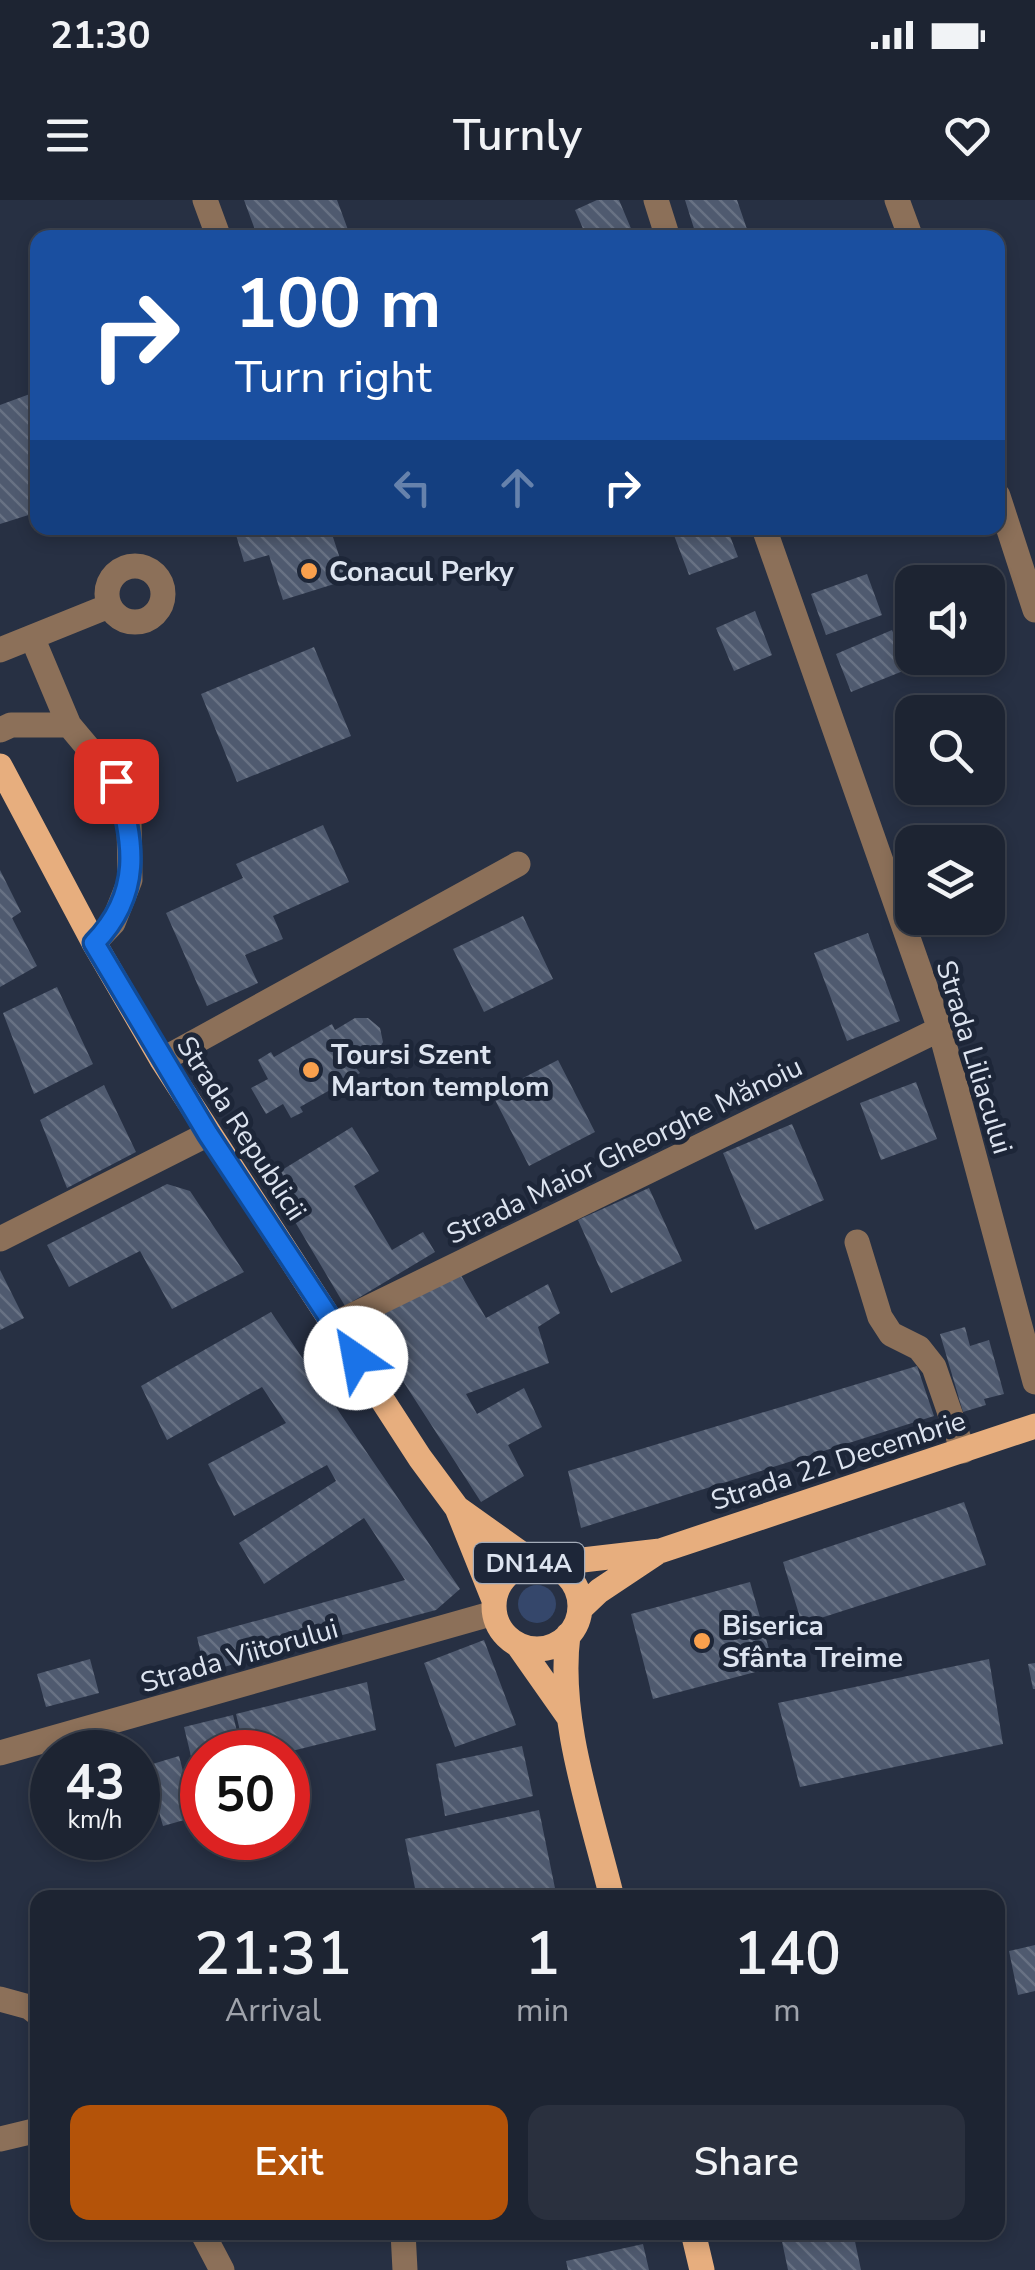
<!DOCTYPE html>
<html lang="en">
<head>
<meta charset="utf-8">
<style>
  body { margin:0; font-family:"Nunito Sans",sans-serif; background:#2a303e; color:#f1f3f6; height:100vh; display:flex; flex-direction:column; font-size:38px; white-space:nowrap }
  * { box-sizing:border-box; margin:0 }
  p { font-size:32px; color:#a0a4ac }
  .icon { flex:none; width:55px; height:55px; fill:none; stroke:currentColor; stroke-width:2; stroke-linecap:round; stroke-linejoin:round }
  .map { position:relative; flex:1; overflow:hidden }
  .drawer { position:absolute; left:30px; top:1690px; width:975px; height:350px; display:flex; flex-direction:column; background:#1d2432; border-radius:20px; box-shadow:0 5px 15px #0003,0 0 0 2px #3b414d }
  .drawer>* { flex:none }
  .hud { position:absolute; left:30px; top:30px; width:975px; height:305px; border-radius:20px; box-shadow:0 5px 15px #0003,0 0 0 2px #3b414d; background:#1a4fa0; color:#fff; overflow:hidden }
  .buttons { position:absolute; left:895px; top:365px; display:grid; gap:20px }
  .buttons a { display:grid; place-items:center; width:110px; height:110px; border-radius:20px; background:#1d2432; box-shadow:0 5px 15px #0003,0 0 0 2px #3b414d; font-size:50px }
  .speed { position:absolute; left:30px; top:1530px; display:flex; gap:20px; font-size:50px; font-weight:700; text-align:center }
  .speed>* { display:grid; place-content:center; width:130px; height:130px; border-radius:50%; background:#1d2432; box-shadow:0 5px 15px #0003,0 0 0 2px #3b414d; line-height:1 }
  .speed small { font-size:25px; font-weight:400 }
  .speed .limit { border:15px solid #d22; background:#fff; color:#111 }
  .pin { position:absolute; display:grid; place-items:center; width:85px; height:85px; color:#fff; margin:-42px; border-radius:20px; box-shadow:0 5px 15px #0006 }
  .me { position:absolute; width:110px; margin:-55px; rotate:327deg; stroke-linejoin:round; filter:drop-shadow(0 0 8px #0008) }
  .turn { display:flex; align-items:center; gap:35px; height:210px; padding:0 40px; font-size:45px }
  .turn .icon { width:130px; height:130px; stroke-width:2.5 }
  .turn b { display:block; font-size:70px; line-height:85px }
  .lanes { display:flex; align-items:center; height:95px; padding:0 40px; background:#0003; justify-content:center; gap:50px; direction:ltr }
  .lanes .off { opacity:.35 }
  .eta { display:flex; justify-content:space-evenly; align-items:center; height:170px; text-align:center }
  .eta b { font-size:60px; font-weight:600; line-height:70px }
  .button { display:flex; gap:20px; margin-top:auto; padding:20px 40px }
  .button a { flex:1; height:115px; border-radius:20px; background:#b45309; color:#fff; font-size:40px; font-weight:600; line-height:115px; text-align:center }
  .button a+a { background:#2a303e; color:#f1f3f6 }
  .status { display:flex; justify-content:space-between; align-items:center; height:70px; padding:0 50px; background:#1d2432; direction:ltr }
  .status svg { height:28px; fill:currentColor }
  header { display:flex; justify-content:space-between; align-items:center; height:130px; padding:0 40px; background:#1d2432; font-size:45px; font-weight:600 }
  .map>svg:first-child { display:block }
</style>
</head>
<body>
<div class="status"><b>21:30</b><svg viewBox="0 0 49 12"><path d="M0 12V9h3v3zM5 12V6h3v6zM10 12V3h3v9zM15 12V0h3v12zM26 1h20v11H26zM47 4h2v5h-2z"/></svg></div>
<header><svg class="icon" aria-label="menu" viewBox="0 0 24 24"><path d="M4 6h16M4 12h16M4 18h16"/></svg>Turnly<svg class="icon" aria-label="heart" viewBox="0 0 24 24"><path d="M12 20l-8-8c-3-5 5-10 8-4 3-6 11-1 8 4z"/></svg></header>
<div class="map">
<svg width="1035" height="2070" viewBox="0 0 1035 2070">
  <defs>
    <pattern id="building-back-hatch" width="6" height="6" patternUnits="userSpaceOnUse" patternTransform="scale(2.5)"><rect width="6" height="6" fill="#4f5a6f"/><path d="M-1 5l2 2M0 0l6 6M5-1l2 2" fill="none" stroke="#687284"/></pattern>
  </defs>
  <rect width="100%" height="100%" fill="#273043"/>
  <path fill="#35476b" d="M518 1404a19 19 0 1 1 38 0a19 19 0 1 1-38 0Z"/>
  <path fill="url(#building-back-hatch)" d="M244 0H337L351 38H258Z
    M597 0H619L635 38H587L575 10Z
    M685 0H737L750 38H697Z
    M38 191V312L0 324V205Z
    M234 328H330L347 380 283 400 269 355 244 362Z
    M679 328H727L738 357 689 375 672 330Z
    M867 374 882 415 826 435 811 394Z
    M755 411 772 455 734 471 716 428Z
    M892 430 908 469 851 492 836 454Z
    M314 447 351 536 237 582 201 494Z
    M323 625 349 682 273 716 283 739 245 755 258 783 207 806 166 713 243 678 236 664Z
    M0 670 21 712 12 718 37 766 0 787Z
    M523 716 553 779 484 812 453 749Z
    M868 733 900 821 847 841 814 753Z
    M57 787 93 864 34 894 3 813Z
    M355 818H368L380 828 383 842 376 855 356 868 360 873 300 907 303 912 291 918 283 904 266 914 251 888 268 879 258 860 271 852 274 857 332 824 335 830Z
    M558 860 595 932 529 966 492 894Z
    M916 882 937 939 881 960 860 903Z
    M104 885 136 952 67 988 40 920Z
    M792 924 824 1000 755 1030 723 953Z
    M352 927 379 971 354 986 392 1050 423 1032 435 1052 345 1106 269 978Z
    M167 984 190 991 244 1072 172 1109 140 1051 69 1087 47 1045Z
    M649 988 682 1061 611 1093 578 1020Z
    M0 1070 24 1118 0 1130Z
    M459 1072 486 1118 548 1084 560 1113 538 1127 549 1163 466 1194 477 1214 524 1188 542 1227 508 1245 524 1276 481 1302 370 1130 374 1116Z
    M271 1112 460 1389 436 1410 205 1472 197 1437 405 1380 364 1318 264 1384 239 1343 336 1281 327 1265 234 1316 208 1264 286 1223 262 1187 167 1240 141 1186Z
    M965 1127 970 1146 989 1140 1004 1194 984 1199 986 1205 963 1212 940 1134Z
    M917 1166 934 1216 581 1328 568 1271Z
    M964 1302 986 1365 802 1424 783 1362Z
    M750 1382 774 1467 653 1499 631 1414Z
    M484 1440 516 1525 455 1547 424 1463Z
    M90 1459 99 1493 46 1507 37 1474Z
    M989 1459 1003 1544 800 1587 778 1503Z
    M1035 1463V1489H1033L1028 1464Z
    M367 1482 376 1530 288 1552H245L236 1514Z
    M233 1515 242 1552H202L201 1598 184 1527Z
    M522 1546 533 1596 445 1616 436 1564Z
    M179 1556 195 1617 163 1626 146 1566Z
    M539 1610 557 1698H417L405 1639Z
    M1035 1745V1791L1018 1795 1009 1751Z
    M780 2032H853L861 2070H788Z
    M643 2044 649 2070H568L566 2061Z"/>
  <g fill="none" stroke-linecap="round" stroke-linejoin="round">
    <path stroke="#8c7059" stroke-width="25" d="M205 0 219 38
      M656 0 668 38
      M897 0 911 38
      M998 296 1035 410
      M764 328 940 829 1035 1182
      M107 394a28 28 0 1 1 56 0a28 28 0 1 1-56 0Z
      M32 437 69 525
      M0 450 109 406
      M0 530 11 525H69L116 581 129 621 130 680 113 723 94 743
      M162 860 518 664
      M0 1039 208 934
      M857 1042 880 1117 891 1134 919 1148 934 1167 963 1251
      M335 1124 940 829
      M0 1553 494 1413
      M0 1799 29 1807 38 1814
      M0 1939 38 1930
      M202 2032 222 2070
      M403 2032 405 2070"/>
    <path stroke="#e7ae7e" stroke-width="25" d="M0 566 94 743 162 860 420 1258 457 1308 494 1400
      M457 1308 533 1362
      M494 1406a43 43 0 1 1 86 0a43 43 0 1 1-86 0Z
      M548 1364 660 1351 1035 1226
      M580 1409 599 1391 656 1353
      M568 1435C557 1520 592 1615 612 1698
      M518 1445 568 1516
      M693 2032 702 2070"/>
  </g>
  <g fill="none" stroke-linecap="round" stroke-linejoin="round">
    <g stroke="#114b97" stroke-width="25">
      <path id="route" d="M116 581C135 642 142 694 94 743L208 934 356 1158"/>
    </g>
    <use href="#route" stroke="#1a73e8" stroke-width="18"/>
  </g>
  <g fill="#f9a04d" stroke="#1d2638" stroke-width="4">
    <circle cx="309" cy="371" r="10"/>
    <circle cx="311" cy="870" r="10"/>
    <circle cx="702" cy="1441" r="10"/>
  </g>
  <g text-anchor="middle" stroke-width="10" stroke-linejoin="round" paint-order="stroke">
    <rect fill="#1d2638" stroke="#a3abb9" stroke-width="2.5" x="474" y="1343" width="110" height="40" rx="8"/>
    <g font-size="25" font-weight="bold" fill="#dde4f0">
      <text x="529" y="1372">DN14A</text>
    </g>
    <g font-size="28" font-weight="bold" fill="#dde4f0" stroke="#1d2638" text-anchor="start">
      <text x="329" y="381">Conacul Perky</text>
      <text x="331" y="864">Toursi Szent<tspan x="331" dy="32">Marton templom</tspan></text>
      <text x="722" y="1435">Biserica<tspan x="722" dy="32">Sfânta Treime</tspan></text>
    </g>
    <g font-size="28" fill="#dde4f0" stroke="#1d2638">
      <text transform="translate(975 857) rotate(73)" y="10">Strada Liliacului</text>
      <text transform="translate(242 928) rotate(57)" y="10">Strada Republicii</text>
      <text transform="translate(624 950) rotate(-26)" y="10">Strada Maior Gheorghe Mănoiu</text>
      <text transform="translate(838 1260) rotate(-18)" y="10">Strada 22 Decembrie</text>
      <text transform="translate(239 1455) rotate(-16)" y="10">Strada Viitorului</text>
    </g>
  </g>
</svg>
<div class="buttons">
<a><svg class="icon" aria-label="sound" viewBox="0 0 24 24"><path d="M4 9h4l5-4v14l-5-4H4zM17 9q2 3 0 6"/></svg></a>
<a><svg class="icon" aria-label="search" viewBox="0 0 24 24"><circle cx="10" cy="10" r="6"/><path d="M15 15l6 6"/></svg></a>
<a><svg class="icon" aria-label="layers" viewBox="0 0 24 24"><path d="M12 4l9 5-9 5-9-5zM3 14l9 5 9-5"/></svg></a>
</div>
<div class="speed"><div>43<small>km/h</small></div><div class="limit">50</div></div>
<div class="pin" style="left:116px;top:581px;background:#d93025"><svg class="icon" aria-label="arrive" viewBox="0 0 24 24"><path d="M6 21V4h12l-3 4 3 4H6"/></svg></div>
<svg class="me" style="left:356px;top:1158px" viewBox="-20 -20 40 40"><circle r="19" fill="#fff"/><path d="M0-13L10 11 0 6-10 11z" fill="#1a73e8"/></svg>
<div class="hud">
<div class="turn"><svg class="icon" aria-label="right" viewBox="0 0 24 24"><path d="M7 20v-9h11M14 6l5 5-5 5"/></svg><div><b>100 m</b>Turn right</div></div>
<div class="lanes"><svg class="icon off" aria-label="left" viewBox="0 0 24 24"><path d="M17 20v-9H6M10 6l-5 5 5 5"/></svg><svg class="icon off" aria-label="ahead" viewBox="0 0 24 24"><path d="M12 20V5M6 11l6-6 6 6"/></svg><svg class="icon" aria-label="right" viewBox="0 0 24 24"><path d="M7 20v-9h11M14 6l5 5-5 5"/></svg></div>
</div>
<section class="drawer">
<div class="eta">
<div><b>21:31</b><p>Arrival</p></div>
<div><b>1</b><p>min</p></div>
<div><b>140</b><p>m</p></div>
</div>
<div class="button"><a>Exit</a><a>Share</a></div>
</section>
</div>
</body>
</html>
